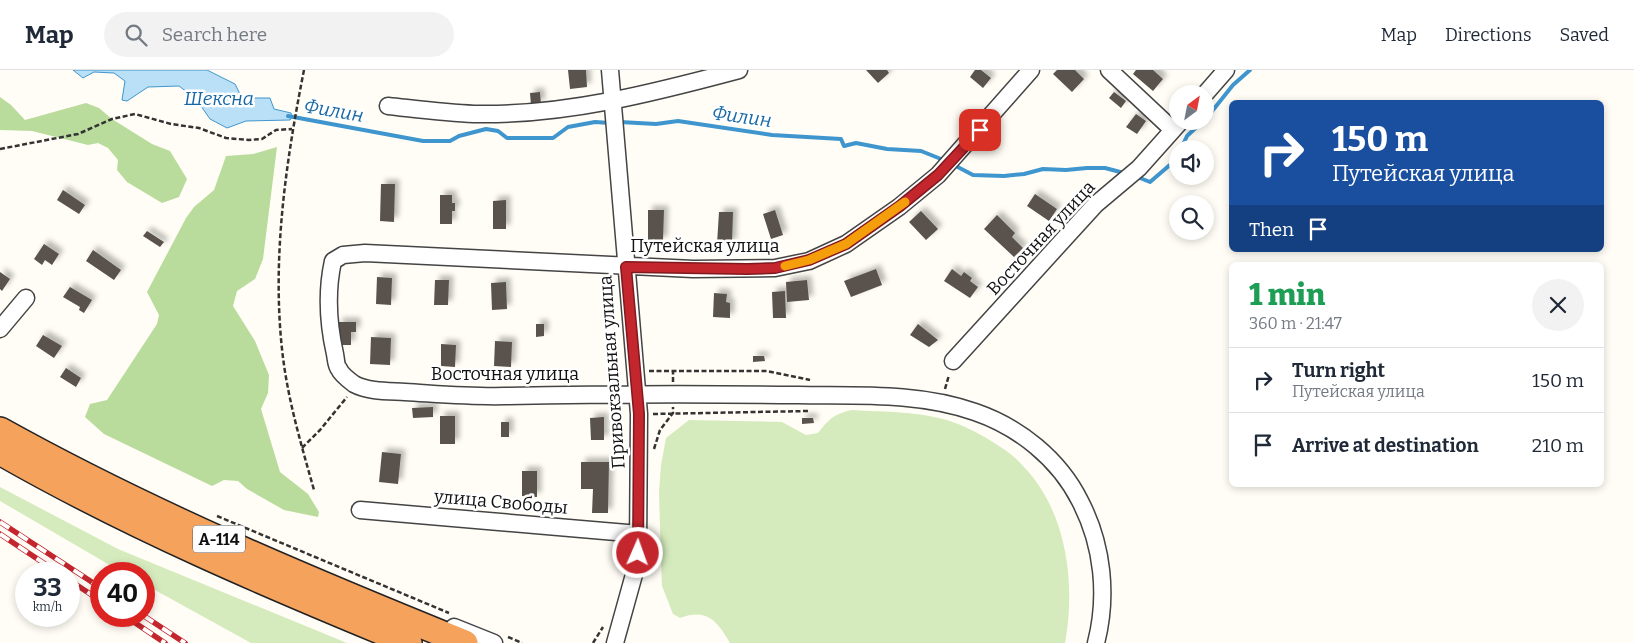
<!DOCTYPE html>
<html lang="en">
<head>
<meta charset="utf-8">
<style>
  body { margin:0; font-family:Bitter,serif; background:#f2f2f3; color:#1f2937; height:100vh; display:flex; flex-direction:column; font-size:19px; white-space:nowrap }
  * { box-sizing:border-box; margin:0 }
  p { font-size:16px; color:#747a83 }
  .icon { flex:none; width:28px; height:28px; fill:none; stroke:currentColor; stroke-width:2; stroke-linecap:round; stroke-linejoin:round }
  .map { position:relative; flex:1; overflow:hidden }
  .panel { position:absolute; left:1229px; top:192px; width:375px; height:225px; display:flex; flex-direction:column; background:#fff; border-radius:8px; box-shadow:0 2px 8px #0003 }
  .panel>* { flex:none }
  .top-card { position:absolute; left:1229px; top:30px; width:375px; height:152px; border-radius:8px; box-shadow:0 2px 8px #0003; background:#1a4fa0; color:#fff; overflow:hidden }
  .needle { width:32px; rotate:32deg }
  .fabs { position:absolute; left:1169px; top:15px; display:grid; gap:10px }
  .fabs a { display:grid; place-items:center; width:45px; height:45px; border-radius:50%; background:#fff; box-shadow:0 2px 8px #0003; font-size:25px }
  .speed { position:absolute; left:15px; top:492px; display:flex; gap:10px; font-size:25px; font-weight:700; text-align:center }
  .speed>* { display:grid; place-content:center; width:65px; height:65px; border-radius:50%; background:#fff; box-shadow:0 2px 8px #0003; line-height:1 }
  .speed small { font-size:12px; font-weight:400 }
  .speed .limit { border:8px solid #d22; background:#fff; color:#111 }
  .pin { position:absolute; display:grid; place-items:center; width:42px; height:42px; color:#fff; margin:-21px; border-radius:10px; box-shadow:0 2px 8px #0006 }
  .me { position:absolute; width:55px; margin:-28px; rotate:2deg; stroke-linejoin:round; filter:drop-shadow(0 0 4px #0008) }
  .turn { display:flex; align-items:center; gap:18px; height:105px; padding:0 20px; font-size:22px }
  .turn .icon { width:65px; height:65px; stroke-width:2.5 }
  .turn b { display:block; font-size:35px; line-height:42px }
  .then { display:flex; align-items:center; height:48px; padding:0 20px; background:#0003; gap:10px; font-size:19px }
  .round { display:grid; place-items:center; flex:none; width:52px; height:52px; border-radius:26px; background:#f2f2f3 }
  .headline { display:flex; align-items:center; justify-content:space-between; height:85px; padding:0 20px }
  h1 { font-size:30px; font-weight:800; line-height:38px; color:#1e9e55 }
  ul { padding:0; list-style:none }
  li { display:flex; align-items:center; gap:15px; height:65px; padding:0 20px; border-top:1px solid #e0e1e3 }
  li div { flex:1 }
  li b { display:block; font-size:19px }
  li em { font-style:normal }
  header { display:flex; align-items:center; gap:30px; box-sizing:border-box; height:70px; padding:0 25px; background:#fff; border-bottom:1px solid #e0e1e3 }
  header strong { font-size:24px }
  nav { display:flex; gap:28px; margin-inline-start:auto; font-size:18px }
  .search { width:350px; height:45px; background:#f2f2f3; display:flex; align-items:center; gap:12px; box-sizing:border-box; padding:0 18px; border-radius:28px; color:#747a83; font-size:19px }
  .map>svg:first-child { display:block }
</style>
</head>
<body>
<header>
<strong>Map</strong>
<div class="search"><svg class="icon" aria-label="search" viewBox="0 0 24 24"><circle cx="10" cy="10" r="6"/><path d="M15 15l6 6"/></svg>Search here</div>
<nav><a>Map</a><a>Directions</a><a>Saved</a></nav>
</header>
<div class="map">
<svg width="1634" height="573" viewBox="0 0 1634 573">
  <defs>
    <filter id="shadow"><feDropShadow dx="4.5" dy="-4.5" stdDeviation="2.5" flood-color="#0004"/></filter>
  </defs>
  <rect width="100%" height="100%" fill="#fffdf5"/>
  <path fill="#d5ebbd" d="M852 340C882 342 913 341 943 349 959 353 974 361 988 369 1001 377 1014 385 1024 397 1067 442 1076 514 1065 573H730C717 551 707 538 680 548L673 544 662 516 661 492 659 422 661 395 666 368 689 350 782 352 806 365 818 363C829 349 834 344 852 340Z
    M0 417 118 479 347 573H251L144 514V504H125L0 431Z"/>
  <path fill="#b9dc9c" d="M0 27 11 35 25 50 86 33 99 38 112 49 152 74 170 81 187 109 179 127 162 133 127 112 117 100 118 90 108 78 98 73 88 75 32 61 0 60Z
    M277 77 263 189 255 209 237 221 233 236 255 271 269 305 268 323 261 339 280 402 308 424 319 442 318 447 284 440 247 419 238 411 224 410 212 416 104 364 85 347 90 334 107 330 157 254 159 245 147 222 186 148 194 137 214 120 226 86 253 84Z"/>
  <path fill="#b9e0f7" stroke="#3f96cf" d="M73 0H207L235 14 242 28H270L274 39 291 43 292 47 290 50 246 51 227 58 210 49 196 29 179 16 148 17 127 31 122 30 125 11 114 3 94 2 83 8Z"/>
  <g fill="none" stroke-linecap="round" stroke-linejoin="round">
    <path stroke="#3f96cf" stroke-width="4" d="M288 46 423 71H450L459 66 486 59 498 61 507 68H553L568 57 595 52 610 53
      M1205 50 1233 15 1250 0
      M620 52 656 54 678 51 772 65 841 69 844 76 856 73 887 79 921 81 946 91
      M1181 79 1187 66 1203 51
      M952 94 973 105 1004 106 1024 104 1043 99 1066 100 1087 98H1105L1124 103
      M1135 106 1150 112 1178 88"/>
  </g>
  <path fill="#5a524d" filter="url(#shadow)" d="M568 0H586L587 17 570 19Z
    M866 0H887L889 3 878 13Z
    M975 0H981L991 8 983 18 970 7Z
    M1057 0H1075L1084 9 1072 22 1053 4Z
    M1136 0H1153L1163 9 1153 21 1133 4Z
    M540 22 541 34 531 35 530 23Z
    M1114 22 1126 31 1121 38 1109 28Z
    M1136 44 1146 51 1137 64 1126 57Z
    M381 114H395L394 152 380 151Z
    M63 120 85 135 79 144 57 130Z
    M1035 124 1057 139 1049 151 1027 136Z
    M440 125H452V133H455V141H452V154H440Z
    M506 130V159H493V131Z
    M648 140H664L663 171H648Z
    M775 140 783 165 771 169 763 144Z
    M921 141 938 159 926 170 909 152Z
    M719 142H733L732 174H717Z
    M997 145 1015 163 1012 167 1023 178 1014 187 984 159Z
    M147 161 164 172 160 177 143 166Z
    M44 174 59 184 52 195 45 190 42 195 34 189Z
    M93 180 121 200 114 210 86 191Z
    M876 199 882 215 851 227 844 211Z
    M952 199 961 206 964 202 972 208 970 211 978 217 970 228 944 211Z
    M0 202 10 209 2 221 0 219Z
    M377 207 392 208 391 235 376 234Z
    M435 210H449L448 235H434Z
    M807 210 809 230 787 232 786 212Z
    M506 212 507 239 492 240 491 213Z
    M70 217 92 230 84 243 79 240 80 237 63 227Z
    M785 221 786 248H773L772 222Z
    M714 223 727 224 726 232 730 233V248L713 247Z
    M338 252H356V262H351V275H339Z
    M536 254H544V266L536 267Z
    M918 254 938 270 929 277 910 265Z
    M43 265 62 276 54 288 36 276Z
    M371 267 391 268 390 295 370 294Z
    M495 271 512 272 511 297 494 296Z
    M441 274 456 275 455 297 441 296Z
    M753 286H764L765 291 753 292Z
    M66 298 81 308 76 317 60 307Z
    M433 337V347L413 348 412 338Z
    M440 346H455V374H440Z
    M604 347V370H591L590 348Z
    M802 348H813L814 353 802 354Z
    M501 352H509V367H501Z
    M382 382 401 384 398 414 379 412Z
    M581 392H609L608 443H592L593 419H581Z
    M522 401H537V427L522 426Z"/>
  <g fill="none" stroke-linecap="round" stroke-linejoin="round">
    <g stroke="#444" stroke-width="19">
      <path id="minor" d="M610 0 639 344 638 483 635 501 615 573
        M1031 0 938 105 899 137 846 174 809 191 775 198 693 199 365 183 343 185 333 191C326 223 328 253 335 284 336 289 336 296 339 299 341 304 350 311 354 314 369 322 389 321 405 322 439 324 471 327 505 326 603 324 700 324 798 325 856 326 919 322 975 342 1019 357 1059 389 1080 431 1103 475 1108 526 1096 573
        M1109 0 1173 60
        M1205 24 1226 0
        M388 36C416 39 446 43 474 44 564 46 653 23 739 0
        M0 259 26 228
        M953 291 1095 135 1139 98 1181 51
        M360 440 639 464
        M454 557 494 573"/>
    </g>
    <g stroke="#222" stroke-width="28">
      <path id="highway" d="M0 360C149 443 307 509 465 573
        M0 382C131 457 270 516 409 573"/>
    </g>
    <path stroke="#333" stroke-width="2.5" stroke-dasharray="5 2.5" stroke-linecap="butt" d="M304 0C286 91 272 186 282 279 287 327 301 374 314 420
      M0 79 78 64 112 49 135 44 171 54 199 58 226 68 249 70 262 69 276 60 292 59
      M649 301H767L810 310
      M673 312V301
      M945 319 949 305
      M653 344 808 341
      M302 378 320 360 347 327
      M654 379 660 360 673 343V337
      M217 446 449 543
      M508 567 522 573
      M593 573 603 557"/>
    <use href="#minor" stroke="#fff" stroke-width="16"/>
    <use href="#highway" stroke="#f5a25d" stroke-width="25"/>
    <g stroke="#c4262e" stroke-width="5.5">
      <path id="rail" d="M0 452 101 518
        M0 464 60 504
        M69 510 101 531
        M125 546 165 573
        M144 546 185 573"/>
    </g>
    <use href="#rail" stroke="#fff" stroke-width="4" stroke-dasharray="11" stroke-linecap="butt"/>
  </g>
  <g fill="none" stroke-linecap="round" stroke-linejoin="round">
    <g stroke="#7f191e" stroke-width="12">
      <path id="route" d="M638 483 639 344 626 197 747 199 775 198 809 190 846 174 900 136 938 105 980 60"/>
    </g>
    <use href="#route" stroke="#c4262e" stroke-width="9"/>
    <path stroke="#f59e0b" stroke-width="9" d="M785 196 809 190 846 174 905 132"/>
  </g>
  <g text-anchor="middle" stroke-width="5" stroke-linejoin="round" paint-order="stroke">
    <rect fill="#fff" stroke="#585858" stroke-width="1" x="193" y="455.5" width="52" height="27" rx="4"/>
    <g font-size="16" font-weight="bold" fill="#111">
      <text x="219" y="475">А-114</text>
    </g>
    <g font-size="18" fill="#111" stroke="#fff">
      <text transform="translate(1041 168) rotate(-47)" y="6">Восточная улица</text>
      <text x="705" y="182">Путейская улица</text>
      <text transform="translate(612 302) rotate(-94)" y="6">Привокзальная улица</text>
      <text x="505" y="310">Восточная улица</text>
      <text transform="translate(501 432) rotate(5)" y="6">улица Свободы</text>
    </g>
    <g font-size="19" font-style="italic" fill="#1768a6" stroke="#fff">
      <text x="219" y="35">Шексна</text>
      <text transform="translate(334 40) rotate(10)" y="7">Филин</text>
      <text transform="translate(742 46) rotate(8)" y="7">Филин</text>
    </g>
  </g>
</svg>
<div class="fabs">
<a><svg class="needle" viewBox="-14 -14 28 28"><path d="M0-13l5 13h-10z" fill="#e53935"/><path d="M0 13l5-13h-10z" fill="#747a83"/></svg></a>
<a><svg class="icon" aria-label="sound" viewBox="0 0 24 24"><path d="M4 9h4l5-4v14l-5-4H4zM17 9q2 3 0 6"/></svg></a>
<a><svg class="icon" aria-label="search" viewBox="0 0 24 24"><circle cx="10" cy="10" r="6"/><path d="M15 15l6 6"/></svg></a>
</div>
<div class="speed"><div>33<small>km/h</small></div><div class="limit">40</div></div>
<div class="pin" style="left:980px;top:60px;background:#d93025"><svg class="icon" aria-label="arrive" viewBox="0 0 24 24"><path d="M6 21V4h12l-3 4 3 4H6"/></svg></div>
<svg class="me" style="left:638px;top:483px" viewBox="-20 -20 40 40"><circle r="17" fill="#c4262e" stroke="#fff" stroke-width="3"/><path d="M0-11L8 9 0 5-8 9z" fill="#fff"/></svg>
<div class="top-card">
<div class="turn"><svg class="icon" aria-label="right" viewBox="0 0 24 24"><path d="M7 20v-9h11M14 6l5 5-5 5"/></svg><div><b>150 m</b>Путейская улица</div></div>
<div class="then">Then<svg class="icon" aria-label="arrive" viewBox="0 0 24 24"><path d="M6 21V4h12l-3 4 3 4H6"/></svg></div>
</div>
<section class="panel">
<div class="headline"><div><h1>1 min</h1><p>360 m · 21:47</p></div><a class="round"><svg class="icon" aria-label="close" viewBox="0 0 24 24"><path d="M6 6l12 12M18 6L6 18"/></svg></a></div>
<ul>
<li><svg class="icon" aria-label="right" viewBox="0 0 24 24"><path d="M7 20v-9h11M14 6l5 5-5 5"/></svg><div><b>Turn right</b><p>Путейская улица</p></div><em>150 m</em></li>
<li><svg class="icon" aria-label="arrive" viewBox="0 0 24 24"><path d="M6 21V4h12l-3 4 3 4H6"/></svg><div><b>Arrive at destination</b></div><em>210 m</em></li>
</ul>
</section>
</div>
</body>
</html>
